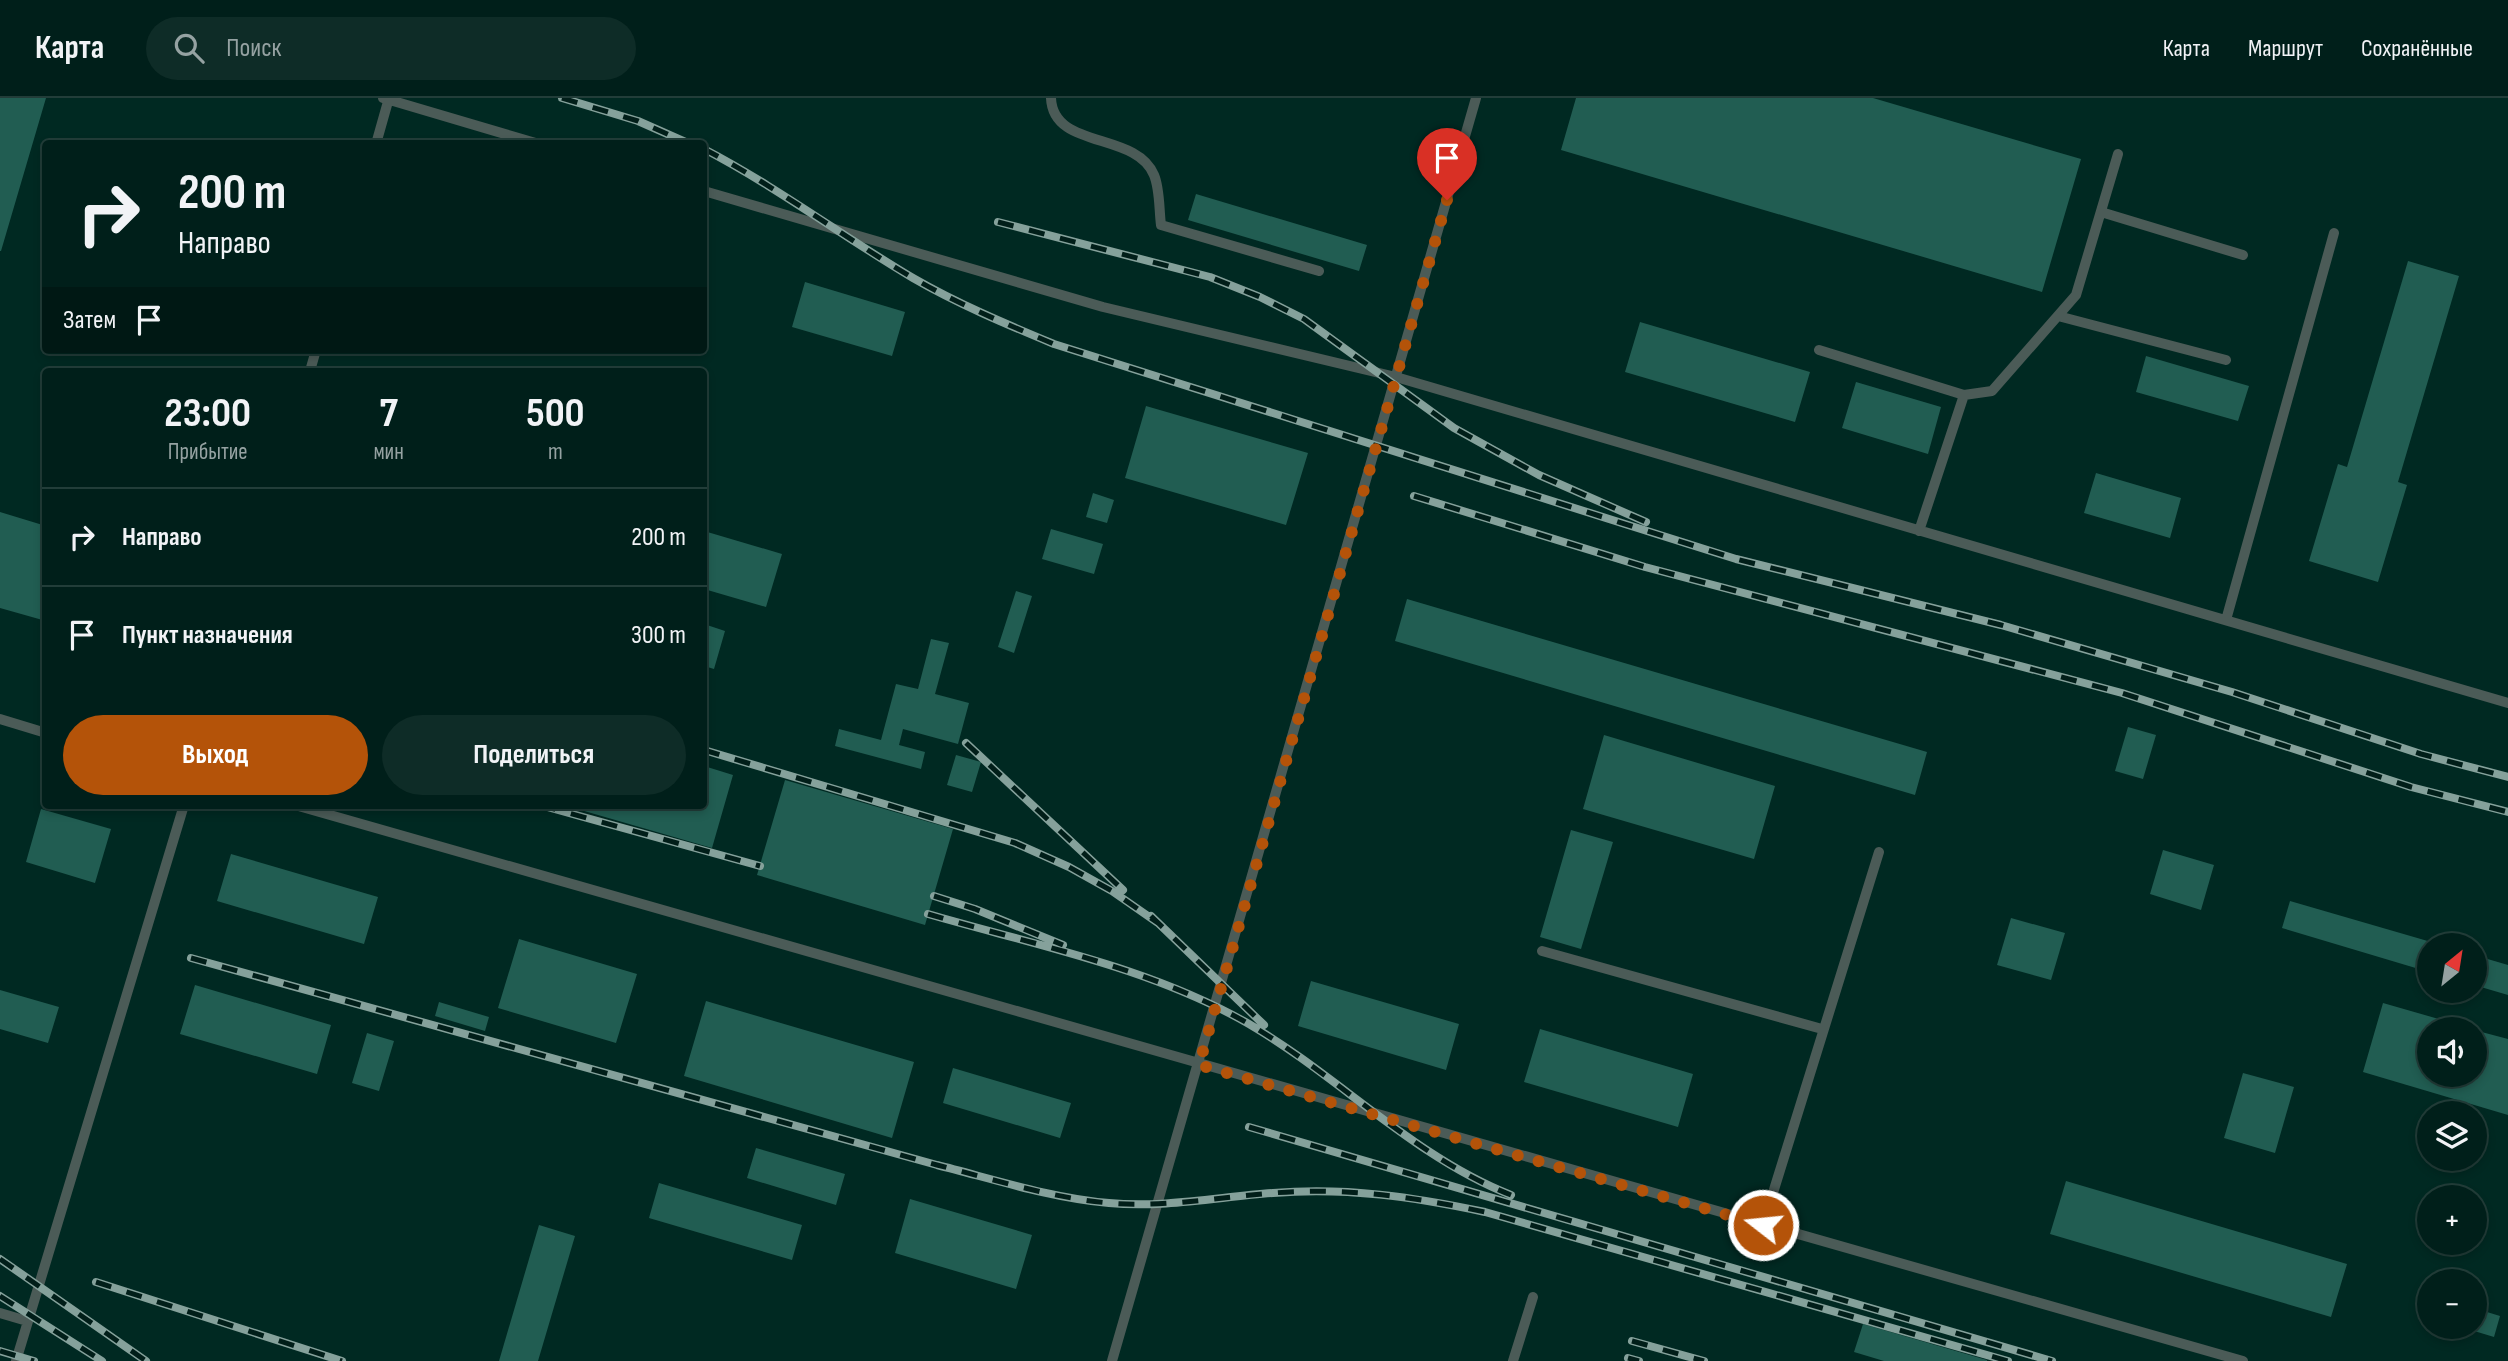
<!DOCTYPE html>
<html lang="ru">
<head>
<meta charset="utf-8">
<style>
  body { margin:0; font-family:"Sofia Sans Condensed",sans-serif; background:#0e2c27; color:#f1f3f6; height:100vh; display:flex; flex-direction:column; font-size:26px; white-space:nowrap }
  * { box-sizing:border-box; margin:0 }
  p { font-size:23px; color:#95a2a2 }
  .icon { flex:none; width:38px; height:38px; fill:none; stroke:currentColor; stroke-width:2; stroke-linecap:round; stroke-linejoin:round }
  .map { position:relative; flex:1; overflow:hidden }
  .side { position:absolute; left:42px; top:270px; width:665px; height:441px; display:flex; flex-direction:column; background:#001f1a; border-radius:7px; box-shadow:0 4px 10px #0003,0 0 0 2px #223d39 }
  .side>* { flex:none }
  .hud { position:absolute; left:42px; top:42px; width:665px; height:214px; border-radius:7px; box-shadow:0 4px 10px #0003,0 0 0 2px #223d39; background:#001f1a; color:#f1f3f6; overflow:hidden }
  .needle { width:46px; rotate:30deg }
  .buttons { position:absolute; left:2417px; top:835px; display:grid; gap:14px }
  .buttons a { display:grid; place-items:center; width:70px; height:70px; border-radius:50%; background:#001f1a; box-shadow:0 4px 10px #0003,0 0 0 2px #223d39; font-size:35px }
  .pin { position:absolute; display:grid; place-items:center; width:60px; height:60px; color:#fff; margin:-72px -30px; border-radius:50% 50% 50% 0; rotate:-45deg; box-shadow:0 0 7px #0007 }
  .pin .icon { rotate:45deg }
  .me { position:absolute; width:77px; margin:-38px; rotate:286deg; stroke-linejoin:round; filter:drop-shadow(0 0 5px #0008) }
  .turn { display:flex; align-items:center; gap:24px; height:147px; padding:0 21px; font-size:32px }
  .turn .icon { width:91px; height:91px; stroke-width:2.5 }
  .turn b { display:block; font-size:49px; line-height:60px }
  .then { display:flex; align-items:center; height:66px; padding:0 21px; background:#0003; gap:14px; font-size:26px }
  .eta { display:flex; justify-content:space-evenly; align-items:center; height:119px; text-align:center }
  .eta b { font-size:42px; font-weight:700; line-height:49px }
  .button { display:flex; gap:14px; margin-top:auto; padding:14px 21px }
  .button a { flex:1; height:80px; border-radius:42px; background:#b45309; color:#fff; font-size:28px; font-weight:700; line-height:80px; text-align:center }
  .button a+a { background:#0e2c27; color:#f1f3f6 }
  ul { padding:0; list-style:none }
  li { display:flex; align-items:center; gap:21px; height:98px; padding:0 21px; border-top:2px solid #223d39 }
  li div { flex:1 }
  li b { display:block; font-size:26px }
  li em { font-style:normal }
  header { display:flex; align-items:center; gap:42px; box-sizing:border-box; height:98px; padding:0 35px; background:#001f1a; border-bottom:2px solid #223d39 }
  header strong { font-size:33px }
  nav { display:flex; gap:38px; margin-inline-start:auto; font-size:24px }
  .search { width:490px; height:63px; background:#0e2c27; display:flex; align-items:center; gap:18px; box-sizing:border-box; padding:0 24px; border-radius:38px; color:#95a2a2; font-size:26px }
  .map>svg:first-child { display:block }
</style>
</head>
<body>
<header>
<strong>Карта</strong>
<div class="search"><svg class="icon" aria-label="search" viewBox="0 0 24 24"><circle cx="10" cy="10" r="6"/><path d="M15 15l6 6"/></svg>Поиск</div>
<nav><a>Карта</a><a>Маршрут</a><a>Сохранённые</a></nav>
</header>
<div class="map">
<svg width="2508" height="1263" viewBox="0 0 2508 1263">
  <rect width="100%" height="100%" fill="#002922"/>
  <path fill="#215d52" d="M0 0H46L1 153H0Z
    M1576 0H1873L2081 61 2042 194 1561 52Z
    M1196 96 1367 147 1359 173 1188 122Z
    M2408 163 2459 178 2398 384 2407 387 2378 484 2309 463 2338 366 2347 369Z
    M805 184 905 214 892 258 792 229Z
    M1640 224 1810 274 1795 324 1625 274Z
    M2146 258 2249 288 2238 323 2136 294Z
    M1856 284 1941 309 1928 356 1842 330Z
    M1146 308 1308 355 1286 427 1125 380Z
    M2096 375 2181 400 2170 440 2084 415Z
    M1093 395 1114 402 1107 425 1086 419Z
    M0 414 46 428V523L0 510Z
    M1051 431 1103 446 1094 476 1042 461Z
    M704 433 782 456 766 509 704 491Z
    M1016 493 1032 498 1014 555 998 549Z
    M1407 501 1927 654 1915 697 1395 543Z
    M704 526 725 533 714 571 704 568Z
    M931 541 949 545 935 596 969 605 958 646 903 631 899 647 925 654 921 671 835 648 839 631 881 642 896 586 918 591Z
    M2128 629 2156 637 2143 681 2115 673Z
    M1604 637 1775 688 1754 761 1583 711Z
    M956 657 981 664 972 694 947 687Z
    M704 668 733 677 712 750 567 708 704 707Z
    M785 682 953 731 925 827 757 777Z
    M41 711 111 731 95 785 26 764Z
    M1571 732 1613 744 1581 851 1540 839Z
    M2163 752 2214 767 2201 812 2150 796Z
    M231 756 378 799 364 846 217 803Z
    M2290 803 2438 846 2429 847V874L2282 830Z
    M2011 820 2065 835 2051 882 1997 867Z
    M519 841 637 876 616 945 498 910Z
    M2474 857 2508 867V897L2474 887Z
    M1311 883 1459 926 1446 972 1298 928Z
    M195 887 331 927 317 976 180 936Z
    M0 892 59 909 48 945 0 931Z
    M706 903 914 964 892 1040 684 978Z
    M439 904 489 919 485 933 435 918Z
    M2383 905 2470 930 2429 931V976H2474V932L2508 941V1017L2363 974Z
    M1540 931 1693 976 1678 1029 1524 984Z
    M367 935 394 943 379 993 352 985Z
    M953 970 1071 1005 1060 1040 943 1005Z
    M2243 975 2294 989 2275 1055 2224 1040Z
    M756 1050 845 1076 836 1107 747 1080Z
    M2066 1083 2347 1166 2331 1219 2050 1136Z
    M659 1085 802 1127 792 1162 649 1120Z
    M910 1101 1032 1137 1016 1191 895 1155Z
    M539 1127 575 1138 538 1263H499Z
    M2474 1210 2500 1218 2494 1239 2461 1229 2474 1228Z
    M1863 1226 1987 1262V1263H1884L1854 1254Z"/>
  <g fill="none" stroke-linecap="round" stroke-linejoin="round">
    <path stroke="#4b5b57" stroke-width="10" d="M383 0 539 46
      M1051 0C1053 52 1136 33 1154 77 1160 91 1159 112 1161 127L1319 173
      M376 46 389 0
      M704 93 1103 209 1396 279 2508 605
      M2101 114 2243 157
      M2058 218 2226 262
      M1819 252 1964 297 1992 293 2076 197 2118 56
      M310 273 316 252
      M1919 433 1964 297
      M2226 522 2334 135
      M0 621 46 635
      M295 707 2243 1263
      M1542 853 1822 931
      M1763 1127 1879 754
      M0 1215 27 1223
      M16 1263 184 707
      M1112 1263 1476 0
      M1513 1263 1533 1199"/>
    <g stroke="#85a19b" stroke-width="8">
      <path id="rail" d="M562 0 638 23 690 46
        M704 51C777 89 842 138 913 180 958 206 1006 226 1054 246L1736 461 2001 527 2232 594 2421 656 2508 679
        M998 124 1210 179 1260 199 1304 221 1454 330 1539 377 1646 424
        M1414 398 1645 469 2122 595 2411 689 2508 714
        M966 645 1123 792
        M704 652 1015 745 1069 769 1112 793 1158 825
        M540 707 760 768
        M934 798 975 811 1063 847
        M928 816C1035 847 1152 870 1249 926 1338 978 1414 1059 1511 1097
        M1151 818 1264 927
        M191 860 937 1067C993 1081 1051 1100 1109 1105 1164 1110 1218 1099 1273 1095 1346 1089 1414 1099 1485 1114L2008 1263
        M1249 1029 2052 1263
        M0 1161 146 1263
        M96 1184 342 1263
        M0 1198 102 1263
        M1632 1243 1704 1263
        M0 1253 34 1263
        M1628 1260 1639 1263"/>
    </g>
    <use href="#rail" stroke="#011e19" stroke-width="5" stroke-dasharray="16" stroke-linecap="butt"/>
  </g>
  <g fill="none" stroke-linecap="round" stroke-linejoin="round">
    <path stroke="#b45309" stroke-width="12" stroke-dasharray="0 21.6" d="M1447 102 1199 967 1763 1127"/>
  </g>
</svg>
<div class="buttons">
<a><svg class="needle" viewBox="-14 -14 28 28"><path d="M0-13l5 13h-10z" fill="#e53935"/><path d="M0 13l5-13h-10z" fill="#95a2a2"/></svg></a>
<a><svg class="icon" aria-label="sound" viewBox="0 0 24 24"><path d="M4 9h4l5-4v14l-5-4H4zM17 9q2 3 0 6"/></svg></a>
<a><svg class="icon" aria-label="layers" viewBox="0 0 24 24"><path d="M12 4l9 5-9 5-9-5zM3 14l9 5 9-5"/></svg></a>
<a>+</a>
<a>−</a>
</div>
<div class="pin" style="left:1447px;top:102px;background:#d93025"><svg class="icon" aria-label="arrive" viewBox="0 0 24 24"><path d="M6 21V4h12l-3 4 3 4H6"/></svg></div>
<svg class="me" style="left:1763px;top:1127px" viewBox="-20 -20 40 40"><circle r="17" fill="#b45309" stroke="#fff" stroke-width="3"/><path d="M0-11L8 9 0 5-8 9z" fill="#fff"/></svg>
<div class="hud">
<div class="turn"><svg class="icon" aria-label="right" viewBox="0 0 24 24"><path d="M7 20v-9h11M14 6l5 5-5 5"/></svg><div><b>200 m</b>Направо</div></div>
<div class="then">Затем<svg class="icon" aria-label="arrive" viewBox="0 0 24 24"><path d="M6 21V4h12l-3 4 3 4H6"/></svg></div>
</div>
<section class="side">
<div class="eta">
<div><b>23:00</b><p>Прибытие</p></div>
<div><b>7</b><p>мин</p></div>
<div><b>500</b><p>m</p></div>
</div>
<ul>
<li><svg class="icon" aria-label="right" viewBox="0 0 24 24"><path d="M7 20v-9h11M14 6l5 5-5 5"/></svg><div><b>Направо</b></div><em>200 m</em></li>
<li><svg class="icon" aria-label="arrive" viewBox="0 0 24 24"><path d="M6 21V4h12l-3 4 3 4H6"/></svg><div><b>Пункт назначения</b></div><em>300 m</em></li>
</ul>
<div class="button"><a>Выход</a><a>Поделиться</a></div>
</section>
</div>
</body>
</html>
